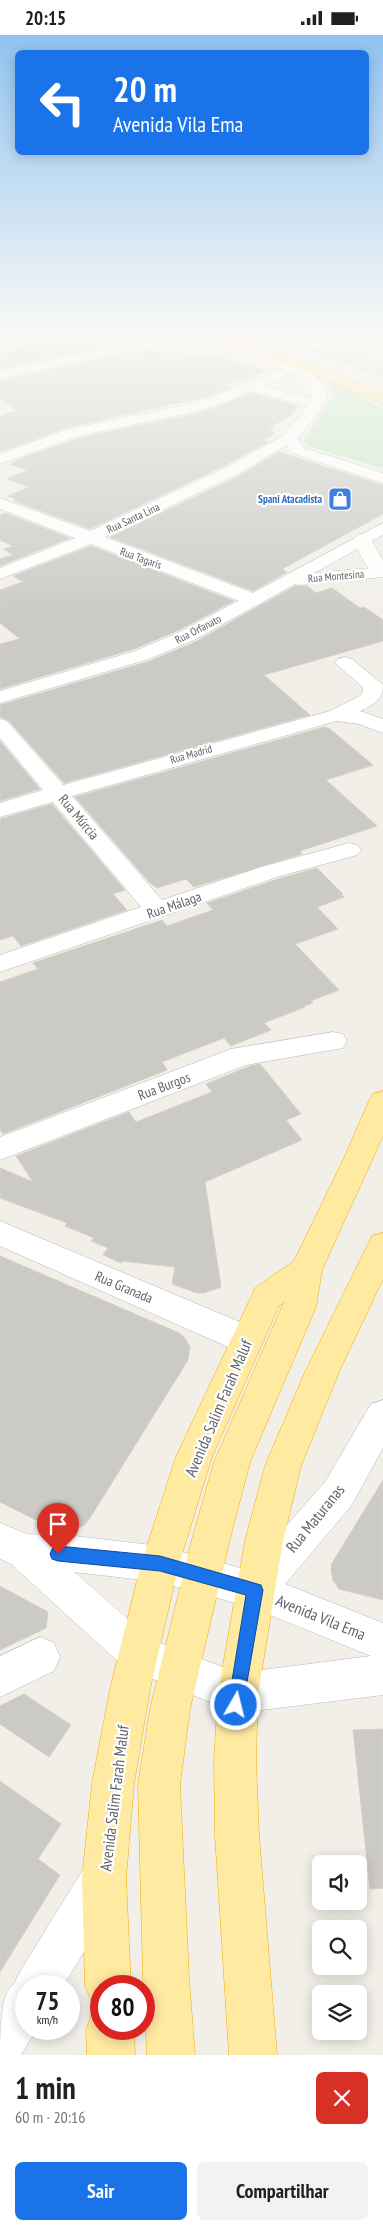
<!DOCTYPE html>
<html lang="pt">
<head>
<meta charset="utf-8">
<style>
  body { margin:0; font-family:"PT Sans Narrow",sans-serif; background:#f2f2f2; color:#202124; height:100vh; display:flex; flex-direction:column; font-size:19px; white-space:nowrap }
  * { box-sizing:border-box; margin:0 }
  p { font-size:16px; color:#757577 }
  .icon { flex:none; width:28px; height:28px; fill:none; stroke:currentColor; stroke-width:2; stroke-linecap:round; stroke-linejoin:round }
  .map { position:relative; height:2020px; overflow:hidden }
  .details { display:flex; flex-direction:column; background:#fff; flex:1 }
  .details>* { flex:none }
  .top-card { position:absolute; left:15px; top:15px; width:354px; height:105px; border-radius:8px; box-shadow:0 2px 12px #0003; background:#1a73e8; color:#fff; overflow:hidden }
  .tools { position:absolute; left:312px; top:1820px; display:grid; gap:10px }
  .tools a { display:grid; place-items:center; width:55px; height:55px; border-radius:8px; background:#fff; box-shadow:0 2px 12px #0003; font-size:25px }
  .speed { position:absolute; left:15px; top:1940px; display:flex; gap:10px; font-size:25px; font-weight:700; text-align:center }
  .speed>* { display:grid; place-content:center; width:65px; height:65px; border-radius:50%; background:#fff; box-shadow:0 2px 12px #0003; line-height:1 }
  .speed small { font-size:12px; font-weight:400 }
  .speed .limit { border:8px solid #d22; background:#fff; color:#111 }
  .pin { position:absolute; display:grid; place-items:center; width:42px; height:42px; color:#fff; margin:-51px -21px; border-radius:50% 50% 50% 0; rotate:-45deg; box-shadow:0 0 5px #0007 }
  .pin .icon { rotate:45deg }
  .me { position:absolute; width:55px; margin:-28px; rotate:8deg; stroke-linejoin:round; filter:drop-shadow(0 0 4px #0008) }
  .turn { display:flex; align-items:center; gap:18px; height:105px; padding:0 15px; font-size:22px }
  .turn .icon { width:65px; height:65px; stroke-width:2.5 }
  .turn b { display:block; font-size:35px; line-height:42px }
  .round { display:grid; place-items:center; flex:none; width:52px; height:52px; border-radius:8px; background:#f2f2f2 }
  .head { display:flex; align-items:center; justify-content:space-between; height:85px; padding:0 15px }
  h1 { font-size:30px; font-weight:700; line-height:38px }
  .button { display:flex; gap:10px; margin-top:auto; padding:10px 15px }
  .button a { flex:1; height:58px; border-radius:8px; background:#1a73e8; color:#fff; font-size:20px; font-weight:700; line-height:58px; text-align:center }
  .button a+a { background:#f2f2f2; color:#202124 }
  .status { display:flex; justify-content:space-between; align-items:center; height:35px; padding:0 25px; background:#fff; direction:ltr }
  .status svg { height:14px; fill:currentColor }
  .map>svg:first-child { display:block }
</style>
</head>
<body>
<div class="status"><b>20:15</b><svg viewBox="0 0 49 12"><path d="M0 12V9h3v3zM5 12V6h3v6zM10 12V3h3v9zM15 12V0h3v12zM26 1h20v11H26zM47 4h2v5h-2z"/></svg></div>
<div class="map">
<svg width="383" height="2020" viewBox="0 0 383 2020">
  <rect width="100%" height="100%" fill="#f1efe8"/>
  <path fill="#c5e8c5" d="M45 299H156L191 310 190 311Z
    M274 306 383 326V344L341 327Z
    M329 345 360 360 383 375V433L307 411 304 405 334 361Z"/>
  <path fill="#cccac5" stroke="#d6d1c6" d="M40 307 94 311 96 313 0 334V321L4 317Z
    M146 316 207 321 218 320 265 336 223 351 230 353 206 362 69 392 3 416 0 415V381L17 376 0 363V346L128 317 132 319Z
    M251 358 298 371 288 383 269 392 274 393 268 396 275 398 263 405 268 407 224 431 90 494 14 466 18 465 8 461 29 452 7 444 28 435 10 429 22 423 79 403 190 380 218 372Z
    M279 417 383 450V479L282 534 287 537 253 556 110 502 237 442Z
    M5 478 70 503 0 531V524L13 520 3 514 13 511 0 505V480Z
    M91 511 234 566 179 595 134 614 0 654V609L20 604 0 588V555L23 547 13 541Z
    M295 551H307L316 558 332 553 360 573 364 572 383 585V606L264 640 310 680 64 748 8 685 0 682V670L150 626 195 607Z
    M324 692 330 694 373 730 326 745 377 791 300 816 302 819 194 852 186 844 157 853 149 847 75 762Z
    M0 706 40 754 0 766Z
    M52 769 125 855 113 859 127 875 21 911 13 901 0 905V784Z
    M317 833 343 859 341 860 344 862 317 872 338 894 295 909 339 955 311 966 313 968 304 971 305 972 264 988 271 995 231 1011 224 1003 162 1027 167 1035 3 1099 0 1095V947L38 934 33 928 162 885 167 891 213 875 207 868 278 844Z
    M260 1029 301 1079 286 1085 302 1105 205 1147 221 1252 204 1258H197L172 1249 175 1232 122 1226 121 1228 103 1220 108 1213 91 1206 94 1203 65 1191 67 1188 0 1163V1133L33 1147 16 1121 129 1077 136 1087 212 1057 206 1049 250 1031Z
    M0 1221 177 1297 184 1302 190 1312 188 1325 90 1483 83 1491 70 1496 56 1495 0 1467Z
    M383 1445V1565L339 1554 333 1545 331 1535 332 1528Z
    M0 1551 48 1577 46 1593 0 1615Z
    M24 1659 71 1690 49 1722 0 1689V1671Z
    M383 1694V1853L370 1854 353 1695Z
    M0 1746 61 1789 38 1824 60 1840 0 1937Z"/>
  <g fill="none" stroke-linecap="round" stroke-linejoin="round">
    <g stroke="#b5b8bc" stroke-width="1">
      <path id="minor" d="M12 299H65L207 311 214 315 207 319 115 311 121 315 119 318 0 344V336L113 311 19 303Z
        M320 299H335L351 312 344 316 339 315Z
        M280 335 287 339 285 342 264 351 319 366 321 369 319 372 314 373 251 356 217 370 189 378 78 401 0 429V419L69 394 182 371 207 364Z
        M290 397 295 399 298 402 295 405 236 440 105 502 261 561 263 565 261 569 254 571 247 569 91 509 0 544V533L75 503 0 474V463L90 496 225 433Z
        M345 622 352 624 383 650C383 665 373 670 360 676L383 684V698L359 689 337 686 72 761 162 865 261 832 349 808 357 810 361 815 357 820 277 842 0 937V920L141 872 53 767 0 782V768L43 755 0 703V684L7 686 63 750 330 676 360 661 363 657V652L335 628 338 624Z
        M333 997 343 999 347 1006 343 1013 246 1030 0 1125V1102L231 1014Z
        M0 1186 259 1295 264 1305 259 1315 247 1319 235 1315 0 1211Z
        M383 1365V1413L351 1471 270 1567 256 1572 242 1567 237 1554 242 1541 325 1447 371 1369Z
        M40 1602 54 1608 60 1622 54 1636 0 1662V1621Z
        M103 1822 119 1828 125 1844 119 1860 63 1951H26V1994H37L21 2020H0C0 2001 0 1958 14 1949L21 1935 87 1828Z"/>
    </g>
    <g stroke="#b5b8bc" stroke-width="1">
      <path id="tertiary" d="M363 499 369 500 383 526V541C365 537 360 519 354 504L357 500Z"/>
    </g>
    <g stroke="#b6babf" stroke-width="1">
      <path id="secondary" d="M246 299H278L383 312V320L316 313 253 303Z
        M225 308C247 314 323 330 326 357 328 371 306 393 298 403L300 408 304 413 383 438V448L292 418 284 408 282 402C292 388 307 378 311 361 317 337 238 321 220 315L218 312Z
        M383 488V500L314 538 383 532V542L300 550 295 549 194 605 149 624 0 668V656L135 616 180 597Z
        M0 1488 27 1499 75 1501 160 1511 255 1537 383 1588V1660L238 1678 125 1633 11 1529 0 1524ZM74 1537 160 1547 253 1573 371 1621 238 1638 152 1605Z"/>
    </g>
    <g stroke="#f9ab00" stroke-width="1">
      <path id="trunk" d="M177 299C202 299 225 306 249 312 295 323 340 337 383 359V369L306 336 179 302Z
        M383 1056V1101L322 1235 316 1272 250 1427 230 1504 190 1674 180 1750 189 1943 195 2020H147L143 1943 138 1750 150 1674 192 1504 214 1427 284 1267 279 1271 212 1422 179 1529 150 1654 134 1749 126 1843 131 1951H101V1971L92 1967 85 1951 82 1843 92 1749 110 1654 141 1529 176 1422 251 1262 255 1253 294 1226 344 1123 369 1066 373 1059Z
        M383 1198V1244L339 1337 301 1431 283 1506 258 1658 256 1725 259 1800 277 2020H229L215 1800 214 1725 218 1658 245 1506 265 1431 305 1337 372 1201Z
        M101 1974V1994H134L135 2020H87L86 1994 93 1977Z"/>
    </g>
    <use href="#minor" fill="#fff" fill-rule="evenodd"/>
    <use href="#tertiary" fill="#fff" fill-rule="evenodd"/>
    <use href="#secondary" fill="#fff" fill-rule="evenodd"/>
    <use href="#trunk" fill="#feeaa1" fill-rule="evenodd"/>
  </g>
  <linearGradient id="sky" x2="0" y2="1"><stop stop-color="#8fc3f1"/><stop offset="0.51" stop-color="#f9f8f5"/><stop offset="1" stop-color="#f9f8f5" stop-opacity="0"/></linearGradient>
  <rect width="383" height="582" fill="url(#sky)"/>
  <path fill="#1a73e8" stroke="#114b97" d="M58 1511 160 1521 261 1550 263 1555 242 1676 236 1678 230 1676 228 1670 246 1560 160 1536 58 1526 52 1524 50 1519 52 1514Z"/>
  <defs>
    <g id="shop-square" transform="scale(1.25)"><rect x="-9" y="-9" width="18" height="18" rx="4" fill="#3f7fe0" stroke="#fff"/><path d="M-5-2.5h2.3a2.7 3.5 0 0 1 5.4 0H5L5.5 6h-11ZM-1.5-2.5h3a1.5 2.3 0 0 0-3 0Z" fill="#fff"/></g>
  </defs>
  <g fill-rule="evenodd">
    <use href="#shop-square" x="340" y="464"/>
  </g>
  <g text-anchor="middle" stroke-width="4.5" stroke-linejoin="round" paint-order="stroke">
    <g font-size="11" font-weight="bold" fill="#366cbe" stroke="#fff" text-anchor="end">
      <text x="322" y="468">Spani Atacadista</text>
    </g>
    <g font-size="11" fill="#5f6368" stroke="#fff">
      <text transform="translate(133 483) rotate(-25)" y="4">Rua Santa Lina</text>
      <text transform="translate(141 523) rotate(20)" y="4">Rua Tagaris</text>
      <text transform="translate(336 541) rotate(-5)" y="4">Rua Montesina</text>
      <text transform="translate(198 594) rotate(-27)" y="4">Rua Orfanato</text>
      <text transform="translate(191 719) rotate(-16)" y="4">Rua Madrid</text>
    </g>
    <g font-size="14" fill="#5f6368" stroke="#fff">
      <text transform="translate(79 782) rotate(50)" y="5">Rua Múrcia</text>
      <text transform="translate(174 870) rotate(-19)" y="5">Rua Málaga</text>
      <text transform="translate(164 1051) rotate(-21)" y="5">Rua Burgos</text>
      <text transform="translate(124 1252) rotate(23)" y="5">Rua Granada</text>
    </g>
    <g font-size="16" fill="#5f6368" stroke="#fff">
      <text transform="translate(218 1373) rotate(-67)" y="6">Avenida Salim Farah Maluf</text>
      <text transform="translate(315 1483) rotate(-51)" y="6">Rua Maturanas</text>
      <text transform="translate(321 1582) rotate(22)" y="6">Avenida Vila Ema</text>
      <text transform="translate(114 1763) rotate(-83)" y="6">Avenida Salim Farah Maluf</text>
    </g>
  </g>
</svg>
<div class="tools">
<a><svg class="icon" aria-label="sound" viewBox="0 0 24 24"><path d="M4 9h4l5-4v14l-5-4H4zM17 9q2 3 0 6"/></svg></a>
<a><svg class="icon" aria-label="search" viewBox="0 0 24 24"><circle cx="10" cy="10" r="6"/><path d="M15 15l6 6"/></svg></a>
<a><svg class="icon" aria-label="layers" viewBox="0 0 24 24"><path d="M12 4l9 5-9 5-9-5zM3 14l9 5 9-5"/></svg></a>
</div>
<div class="speed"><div>75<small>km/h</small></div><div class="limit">80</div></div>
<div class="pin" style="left:58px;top:1519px;background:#d93025"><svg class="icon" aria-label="arrive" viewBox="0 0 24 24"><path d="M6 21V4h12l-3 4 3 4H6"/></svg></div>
<svg class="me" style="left:236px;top:1670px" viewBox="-20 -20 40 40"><circle r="17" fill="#1a73e8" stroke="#fff" stroke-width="3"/><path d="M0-11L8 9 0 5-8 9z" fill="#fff"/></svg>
<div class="top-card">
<div class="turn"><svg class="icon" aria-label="left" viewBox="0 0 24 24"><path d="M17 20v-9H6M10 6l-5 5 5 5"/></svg><div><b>20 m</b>Avenida Vila Ema</div></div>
</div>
</div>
<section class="details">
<div class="head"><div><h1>1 min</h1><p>60 m · 20:16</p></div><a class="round" style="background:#d93025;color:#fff"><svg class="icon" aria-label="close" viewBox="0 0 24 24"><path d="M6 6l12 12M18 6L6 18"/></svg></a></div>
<div class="button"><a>Sair</a><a>Compartilhar</a></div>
</section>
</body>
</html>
